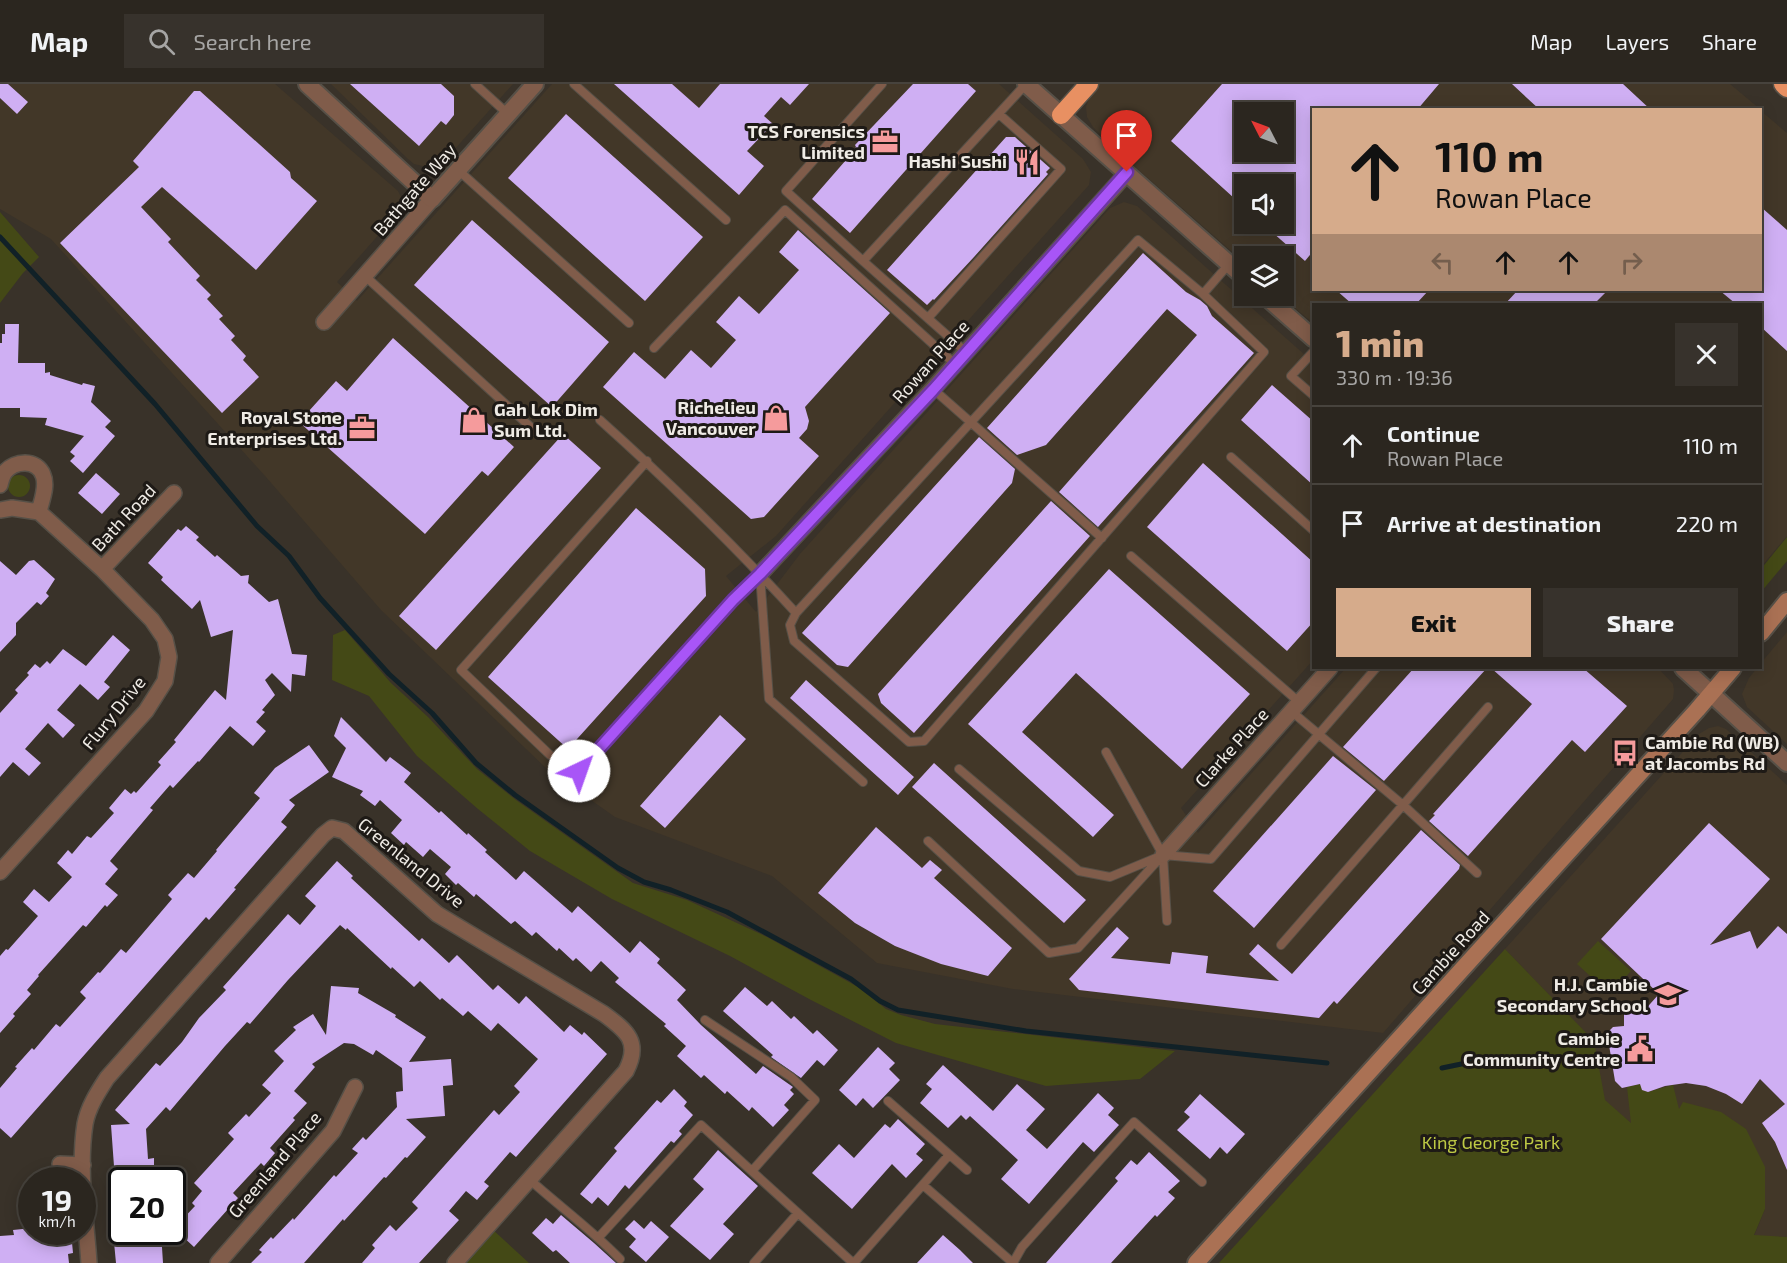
<!DOCTYPE html>
<html lang="en">
<head>
<meta charset="utf-8">
<style>
  body { margin:0; font-family:"Exo 2",sans-serif; background:#37322c; color:#f1f3f6; height:100vh; display:flex; flex-direction:column; font-size:22px; white-space:nowrap }
  * { box-sizing:border-box; margin:0 }
  p { font-size:20px; color:#a6a5a4 }
  .icon { flex:none; width:33px; height:33px; fill:none; stroke:currentColor; stroke-width:2; stroke-linecap:round; stroke-linejoin:round }
  .map { position:relative; flex:1; overflow:hidden }
  .sheet { position:absolute; left:1312px; top:219px; width:450px; height:366px; display:flex; flex-direction:column; background:#2b261f; border-radius:0px; box-shadow:0 3px 15px #0003,0 0 0 2px #47433d }
  .sheet>* { flex:none }
  .top-card { position:absolute; left:1312px; top:24px; width:450px; height:183px; border-radius:0px; box-shadow:0 3px 15px #0003,0 0 0 2px #47433d; background:#d6ab8b; color:#111; overflow:hidden }
  .needle { width:39px; rotate:312deg }
  .tools { position:absolute; left:1234px; top:18px; display:grid; gap:12px }
  .tools a { display:grid; place-items:center; width:60px; height:60px; border-radius:0px; background:#2b261f; box-shadow:0 3px 15px #0003,0 0 0 2px #47433d; font-size:30px }
  .speed { position:absolute; left:18px; top:1083px; display:flex; gap:12px; font-size:30px; font-weight:700; text-align:center }
  .speed>* { display:grid; place-content:center; width:78px; height:78px; border-radius:50%; background:#2b261f; box-shadow:0 3px 15px #0003,0 0 0 2px #47433d; line-height:1 }
  .speed small { font-size:15px; font-weight:400 }
  .speed .limit { border:3px solid #111; border-radius:9px; background:#fff; color:#111 }
  .pin { position:absolute; display:grid; place-items:center; width:51px; height:51px; color:#fff; margin:-62px -26px; border-radius:50% 50% 50% 0; rotate:-45deg; box-shadow:0 0 6px #0007 }
  .pin .icon { rotate:45deg }
  .me { position:absolute; width:66px; margin:-33px; rotate:42deg; stroke-linejoin:round; filter:drop-shadow(0 0 4px #0008) }
  .turn { display:flex; align-items:center; gap:21px; height:126px; padding:0 24px; font-size:27px }
  .turn .icon { width:78px; height:78px; stroke-width:2.5 }
  .turn b { display:block; font-size:42px; line-height:51px }
  .lanes { display:flex; align-items:center; height:57px; padding:0 24px; background:#0003; justify-content:center; gap:30px; direction:ltr }
  .lanes .off { opacity:.35 }
  .round { display:grid; place-items:center; flex:none; width:63px; height:63px; border-radius:0px; background:#37322c }
  .overview { display:flex; align-items:center; justify-content:space-between; height:102px; padding:0 24px }
  h1 { font-size:36px; font-weight:800; line-height:45px; color:#d6ab8b }
  .cta { display:flex; gap:12px; margin-top:auto; padding:12px 24px }
  .cta a { flex:1; height:69px; border-radius:0px; background:#d6ab8b; color:#111; font-size:24px; font-weight:800; line-height:69px; text-align:center }
  .cta a+a { background:#37322c; color:#f1f3f6 }
  ul { padding:0; list-style:none }
  li { display:flex; align-items:center; gap:18px; height:78px; padding:0 24px; border-top:2px solid #47433d }
  li div { flex:1 }
  li b { display:block; font-size:22px }
  li em { font-style:normal }
  header { display:flex; align-items:center; gap:36px; box-sizing:border-box; height:84px; padding:0 30px; background:#2b261f; border-bottom:2px solid #47433d }
  header strong { font-size:28px }
  nav { display:flex; gap:33px; margin-inline-start:auto; font-size:21px }
  .search { width:420px; height:54px; background:#37322c; display:flex; align-items:center; gap:15px; box-sizing:border-box; padding:0 21px; border-radius:0px; color:#a6a5a4; font-size:22px }
  .map>svg:first-child { display:block }
</style>
</head>
<body>
<header>
<strong>Map</strong>
<div class="search"><svg class="icon" aria-label="search" viewBox="0 0 24 24"><circle cx="10" cy="10" r="6"/><path d="M15 15l6 6"/></svg>Search here</div>
<nav><a>Map</a><a>Layers</a><a>Share</a></nav>
</header>
<div class="map">
<svg width="1787" height="1179" viewBox="0 0 1787 1179">
  <rect width="100%" height="100%" fill="#393229"/>
  <path fill="#423728" fill-rule="evenodd" d="M0 0H275L398 107 401 113 402 119 396 131 337 198 357 217 552 0H999L1083 75 1091 88 1089 101 776 452 726 492 756 528 800 470 1110 124 1124 118 1137 122 1314 279V575L1181 724 1198 749 1346 584H1658L1673 600 1674 606 1673 615 1383 949 1013 905 877 879 772 792 615 733 547 685 381 526 266 393 51 155 0 125Z
    M331 0H513L445 76 434 83H427L414 80 408 75Z
    M1099 0H1730L1760 25 1314 26V206H1761V27L1787 49V452L1761 483V220H1314V240L1281 212H1284V172H1245V179L1118 68 1093 43 1087 33 1086 23 1090 12ZM1245 28H1284V68H1245ZM1245 100H1284V140H1245Z
    M1787 548V660L1747 623 1742 610 1749 594 1757 584H1761V579Z
    M1718 642 1726 645 1787 701V1153L1754 1152 1765 1125 1672 1038 1634 1042 1604 1016 1593 957 1505 865 1699 650 1709 644Z"/>
  <path fill="#444916" d="M0 128 39 173 23 189 0 219Z
    M8 402a11 11 0 1 1 22 0a11 11 0 1 1-22 0Z
    M1787 453V477L1761 508V485Z
    M345 546 391 599 428 633 477 685 516 716 633 799 687 816 767 853 858 903 886 925 901 931 935 940 1175 967 1140 995 1046 1002 896 959 811 916 730 872 612 815 530 767 478 725 417 672 369 612 332 596 333 551Z
    M1598 857 1631 887 1610 910 1577 880Z
    M1505 865 1594 957 1605 1016 1631 1039 1627 1003 1640 1000 1648 1008 1673 1001 1679 1025 1683 1018 1721 1028 1746 1045 1765 1083V1125L1754 1151 1787 1153V1179H1219Z
    M492 1145 529 1179H462Z"/>
  <g fill="none" stroke-linecap="round" stroke-linejoin="round">
    <path stroke="#112127" stroke-width="5" d="M0 153 155 320 257 442 289 472 320 514 389 590 432 629 476 679 515 711 618 784 644 798 671 806 727 828 851 895 880 917 898 926 1026 947 1327 979
      M1442 984 1471 978"/>
  </g>
  <path fill="#cfaff3" fill-rule="evenodd" d="M0 0H8L28 18 17 30 0 14Z
    M350 0H441L454 12V31L446 41 441 37 419 62Z
    M614 0H672L699 24 720 0H809L790 21 781 13 764 32 773 40 747 67 764 82 739 111Z
    M913 0H968L976 7 850 149 812 115 846 76 845 75 856 63 855 61Z
    M1222 0H1439L1417 26H1314V166L1305 177 1263 140H1284V100H1245V124L1171 57ZM1245 28H1284V68H1245Z
    M1512 0H1623L1651 26H1540Z
    M194 7H200L290 88 291 94 317 117 256 186 162 103 141 123 171 155 168 158 200 192 196 196 211 211 207 215 223 232 219 235 235 252 231 256 246 272 243 276 259 293 222 329 60 159 139 83 133 77Z
    M566 30 703 153 645 217 508 94Z
    M1006 53H1015L1050 84 1046 88 1048 90 974 173 934 216 933 215 927 221 887 186Z
    M1761 123 1787 146V267L1761 243V220H1736L1719 206H1761Z
    M472 136 609 258 552 323 414 201Z
    M798 146 890 229 805 323 809 337 807 345 799 354 819 372 764 433 751 435 603 303 634 268 665 295 691 266 711 284 736 256 716 238 739 212 759 230 799 186 779 168Z
    M1143 169 1186 208 1200 216 1207 222 1212 232 1254 269 1098 443 1059 408 1197 251 1167 225 1046 361 1017 371 987 344Z
    M1336 206H1429L1416 220H1352Z
    M1518 206H1608L1594 220H1505Z
    M5 240H19L18 279H45V289L50 288V291L82 301 83 299 95 302 91 318 111 337 105 343 115 352 83 389 70 377 75 372 70 368 84 352 45 341 47 334 20 333V324H0V259H2V250H5Z
    M393 254 514 363 488 392 482 387 425 450 299 338 336 297 347 307Z
    M1272 301 1314 338V402L1241 336Z
    M563 350 601 384 436 566 399 532Z
    M979 353 1015 385 1012 399 848 583 837 581 802 549Z
    M1203 379 1314 479V537L1287 567 1147 443Z
    M96 389 120 410 102 430 78 409Z
    M1051 417 1090 452 914 649 881 619 878 610Z
    M636 424 705 485 706 512 568 665 488 593Z
    M186 442 199 453 196 456 215 473 217 471 241 492 249 491 248 499 269 518 278 515 292 570 307 571 305 592 292 590 291 608 272 589 265 596 275 611 262 626 265 628 256 638 266 647 253 662 230 642 199 678 198 677 173 704 170 701 150 724 153 726 110 777 118 785 105 800 118 811 107 823 105 821 86 843 83 841 38 891 39 892 27 906 31 910 13 930 15 932 0 949V872L6 865 8 866 38 832 23 818 34 805 49 818 72 793 57 779 68 766 72 770 87 752 91 754 114 729 109 724 125 705 131 710 134 707 136 709 161 681 158 678 176 658 174 656 215 606 226 616 233 546 211 553 200 516 192 525 161 496 163 493 148 479 178 445 181 447Z
    M34 476 55 495 46 509 49 512 41 521 37 518 16 539V551L0 568V477L16 491 29 477Z
    M1109 485 1250 610 1182 685 1076 589 1022 648 1114 731 1093 753 968 640Z
    M113 551 130 566 104 598 110 603 98 616 80 600 57 626 75 641 63 654 48 639 25 665 41 679 29 692 13 678 0 693V629L18 609 15 606 29 591 27 589 35 580 40 584 47 577 50 580 63 565 86 582Z
    M1414 584H1487L1384 697 1343 663Z
    M1491 584H1583L1627 622 1585 668 1572 656 1468 772 1429 737 1435 731 1433 730 1532 620Z
    M806 596 914 693 898 711 790 614Z
    M720 631 746 655 665 744 640 722Z
    M341 633 386 678 390 673 411 689 404 698 439 729 441 727 467 751 468 749 487 766 485 768 516 796 524 787 572 829 578 822 630 869 640 857 660 875 657 879 686 906 677 916 701 941 756 990 763 982 793 1003 790 1006 794 1010 784 1021 789 1026 773 1043 752 1023 749 1027 727 1007 725 1010 704 991 701 994 677 972 686 962 664 942 666 940 615 898 619 894 601 877 591 888 576 874 573 877 559 864 557 867 536 848 532 852 515 837 511 840 476 810 474 813 458 799 456 801 445 790 451 783 430 765 423 773 406 758 404 761 391 749 402 736 380 716 375 722 360 711 363 707 332 693 346 664 334 652Z
    M309 661 329 688 289 716 295 721 281 738 287 743 234 804 236 805 209 836 206 833 11 1054 0 1044V1004L17 984 15 983 32 964 34 966 56 940 60 943 86 914 80 908 98 888 100 889 121 865 126 869 172 815 168 811 188 789 194 794 217 767 216 766 260 714 254 709 275 684Z
    M1333 672 1376 706 1254 844 1213 807Z
    M934 679 1086 816 1064 839 912 703Z
    M1709 739 1770 795 1710 861 1750 847 1757 865 1778 842 1787 850V1086L1775 1058 1762 1039 1785 1020 1760 995 1742 1020 1726 1010 1706 1002 1686 999 1665 1002 1648 1008 1642 1006 1640 1000 1622 1004 1615 997 1607 949 1613 943 1624 942V925L1642 929 1659 910 1601 855Z
    M876 743 922 784 930 776 942 786 934 794 1012 864 988 892 941 880 895 862 855 839 818 809Z
    M1421 746 1460 781 1459 785 1337 920 1334 917 1319 934 1079 906 1069 895 1117 843 1129 854 1111 874 1170 880 1172 868 1208 872 1206 889 1279 897 1249 870 1258 860 1292 890Z
    M337 777 353 792 351 794 419 857 422 854 449 879 457 871 493 906 498 901 519 920 526 912 564 948 570 941 582 951 584 948 607 970 516 1073 510 1068 484 1098 489 1102 477 1116 466 1107 449 1127 459 1136 419 1179H362L375 1164 372 1161 390 1141 396 1147 418 1124 412 1118 494 1026 499 1031 520 1008 514 1002 538 975 498 939 491 947 468 927 463 932 442 914 440 916 420 897 414 903 392 883 391 885 347 844 346 846 340 841 288 896 250 940 247 938 225 962 170 1027 166 1023 146 1045 148 1075 154 1074V1096H115L111 1041 130 1040 115 1026 156 979 160 982 182 958 199 934 226 906 223 903 288 830 300 841 316 822 305 812Z
    M331 902 359 904 358 909 396 931 395 933 426 953 409 978 451 975 453 1001 443 1002 445 1032 406 1035 426 1053 407 1074 405 1073 386 1094 384 1093 344 1137 343 1135 304 1179H251L262 1168 259 1166 271 1153 273 1155 293 1134 294 1136 334 1091 336 1093 358 1069 352 1065 363 1053 366 1056 397 1023 396 1008 403 1007 402 984 376 966 373 971 354 960 344 959 312 980 315 983 294 1007 307 1019 293 1034 295 1036 270 1064 275 1069 264 1082 261 1079 233 1109 238 1114 194 1163 180 1150 179 1139 195 1122 192 1119 202 1107 194 1099 234 1055 228 1049 246 1030 249 1033 271 1009 262 1001 284 977 274 967 296 946 293 943 313 930 326 951Z
    M745 903 767 922 772 917 791 935 794 932 813 950 817 946 838 966 824 982 817 976 801 994 771 973 773 971 723 927Z
    M878 963 895 979 889 985 900 996 873 1024 863 1014 856 1022 839 1006Z
    M943 981 993 1027 1017 1000 1045 1025 1026 1046 1047 1065 1098 1009 1114 1024 1108 1031 1119 1041 1094 1068 1083 1058 1029 1120 1001 1095 1018 1076 970 1032 966 1036 961 1031 948 1044 920 1019 932 1005 926 1000Z
    M674 1005 687 1018 684 1022 693 1031 679 1047 682 1050 674 1059 671 1057 629 1105 625 1101 608 1122 598 1113 592 1120 580 1110 617 1067 614 1064 657 1016 661 1019Z
    M1200 1010 1245 1050 1227 1070 1220 1063 1210 1075 1177 1046 1190 1033 1184 1028Z
    M898 1035 925 1060 916 1070 923 1076 906 1094 892 1080 852 1125 812 1089 839 1060 854 1074 885 1040 890 1044Z
    M718 1066 758 1102 723 1140 734 1150 710 1176 670 1142 704 1105 693 1095Z
    M1149 1068 1180 1097 1168 1108 1175 1114 1157 1133 1155 1131 1111 1179H1046L1118 1097 1115 1094 1131 1076 1137 1081Z
    M561 1131 594 1159 616 1179H570L556 1166 553 1168 532 1149 546 1134 553 1140Z
    M634 1136 644 1145 651 1137 669 1153 646 1178 629 1163 636 1155 625 1145Z
    M32 1144V1148H71L73 1169 68 1170 69 1179H0V1152L14 1151 13 1146Z
    M113 1148H161L163 1179H116Z
    M943 1151 960 1166 973 1179H917Z"/>
  <g fill="none" stroke-linecap="round" stroke-linejoin="round">
    <g stroke="#565047" stroke-width="10">
      <path id="service" d="M475 0 508 30
        M574 0 726 136
        M458 86 629 239
        M863 177 786 107 882 0
        M365 192 535 347
        M1203 210 1138 156 796 529 790 541 794 557 909 658 924 657 1264 268 1203 210 1229 180
        M928 234 1061 85 999 30
        M654 264 785 126 955 280
        M1314 267 1291 292 1314 312
        M966 268 863 177 1026 0
        M933 305 1102 454
        M600 336C668 397 734 461 796 529
        M1231 373 1314 447
        M647 377 461 586 550 671 579 687 733 516 760 490
        M1131 472 1299 618
        M760 490 769 615 863 698
        M1106 668 1163 771 1167 837
        M959 685 1079 787 1110 793 1163 771 1211 775 1376 584
        M928 757 1049 869 1078 864 1160 774
        M1477 789 1403 721 1488 623
        M1281 861 1403 721 1291 627
        M705 936 791 993 815 1016 752 1087
        M888 1017 967 1086
        M529 1095C559 1122 592 1146 620 1175
        M923 1101 1013 1179
        M599 1153 701 1041 853 1179
        M754 1179 798 1129
        M854 1179 949 1071
        M1013 1179 1022 1163 1134 1038 1202 1098"/>
    </g>
    <g stroke="#565047" stroke-width="18">
      <path id="minor" d="M324 238 432 115
        M0 401C1 397 2 392 5 388 15 376 37 375 43 391 48 402 41 418 39 428
        M0 426 12 424 39 428 102 485 152 536 165 555 169 573 165 597 146 627 0 788
        M102 485 174 409
        M760 490 933 305 1127 89
        M1163 771 1330 584
        M60 1080 83 1081
        M89 1179C86 1134 78 1085 85 1040 88 1023 98 1008 107 994L323 751 332 744 344 747 437 830 604 930C627 947 641 958 626 987L455 1179
        M218 1179 333 1047 355 1003"/>
    </g>
    <g stroke="#565047" stroke-width="20">
      <path id="tertiary" d="M307 0 432 115 535 0
        M1026 0 1245 194
        M1265 212 1314 255
        M1683 584 1787 679"/>
    </g>
    <g stroke="#565047" stroke-width="20">
      <path id="secondary" d="M1761 549 1787 517
        M1196 1179 1697 626 1733 584"/>
    </g>
    <g stroke="#565047" stroke-width="21">
      <path id="motorway" d="M1783 0 1787 4
        M1061 31 1089 0"/>
    </g>
    <use href="#service" stroke="#805c4a" stroke-width="8"/>
    <use href="#minor" stroke="#805c4a" stroke-width="15"/>
    <use href="#tertiary" stroke="#805c4a" stroke-width="16"/>
    <use href="#secondary" stroke="#aa7154" stroke-width="16"/>
    <use href="#motorway" stroke="#e89062" stroke-width="18"/>
  </g>
  <g fill="none" stroke-linecap="round" stroke-linejoin="round">
    <g stroke="#6d37a1" stroke-width="15">
      <path id="route" d="M579 687 733 516 760 490 933 306 1127 88"/>
    </g>
    <use href="#route" stroke="#a855f7" stroke-width="10"/>
  </g>
  <defs>
    <g id="office-bare" transform="scale(2.07)"><path d="M-6-3h4V-5.5h4V-3h4V5H-6ZM-1-4.5V-3h2v-1.5ZM-6 0V1H6V0Z" fill="#f59b9c" stroke="#1e1a16" stroke-width="2.5" paint-order="stroke"/></g>
    <g id="restaurant-bare" transform="scale(2.07)"><path d="M-5-6h1v4h1v-4h1v4h1v-4h1v5L-1.5 .5V6h-2V.5L-5-1ZM5-6V6H3V1.5H1.5Q1.5-4 5-6Z" fill="#f59b9c" stroke="#1e1a16" stroke-width="2.5" paint-order="stroke"/></g>
    <g id="shop-bare" transform="scale(2.07)"><path d="M-5-2.5h2.3a2.7 3.5 0 0 1 5.4 0H5L5.5 6h-11ZM-1.5-2.5h3a1.5 2.3 0 0 0-3 0Z" fill="#f59b9c" stroke="#1e1a16" stroke-width="2.5" paint-order="stroke"/></g>
    <g id="bus-bare" transform="scale(2.07)"><path d="M-5-6H5V4H4V6H2V4H-2V6H-4V4H-5ZM-3.5-4V0h7V-4ZM-3.5 1.2v1.5H-2V1.2ZM2 1.2v1.5H3.5V1.2Z" fill="#f59b9c" stroke="#1e1a16" stroke-width="2.5" paint-order="stroke"/></g>
    <g id="school-bare" transform="scale(2.07)"><path d="M0-5L7-2L0 1L-7-2ZM-4 1L0 2.5L4 1V4Q0 6-4 4Z" fill="#f59b9c" stroke="#1e1a16" stroke-width="2.5" paint-order="stroke"/></g>
    <g id="civic-bare" transform="scale(2.07)"><path d="M-.6-6.5H3V-4.5H.6V-3L4-1V1h2V6H-6V1h2V-1L-.6-3ZM-1.2 2.5V6h2.4V2.5Z" fill="#f59b9c" stroke="#1e1a16" stroke-width="2.5" paint-order="stroke"/></g>
  </defs>
  <g fill-rule="evenodd">
    <use href="#office-bare" x="885" y="58"/>
    <use href="#restaurant-bare" x="1027" y="78"/>
    <use href="#shop-bare" x="776" y="334"/>
    <use href="#shop-bare" x="474" y="336"/>
    <use href="#office-bare" x="362" y="344"/>
    <use href="#bus-bare" x="1625" y="669"/>
    <use href="#school-bare" x="1668" y="911"/>
    <use href="#civic-bare" x="1640" y="965"/>
  </g>
  <g text-anchor="middle" stroke-width="6" stroke-linejoin="round" paint-order="stroke">
    <g font-size="18" font-weight="bold" fill="#efebe5" stroke="#1e1a16" text-anchor="end">
      <text x="865" y="54">TCS Forensics<tspan x="865" dy="21">Limited</tspan></text>
      <text x="1007" y="84">Hashi Sushi</text>
      <text x="756" y="330">Richelieu<tspan x="756" dy="21">Vancouver</tspan></text>
      <text x="494" y="332" text-anchor="start">Gah Lok Dim<tspan x="494" dy="21">Sum Ltd.</tspan></text>
      <text x="342" y="340">Royal Stone<tspan x="342" dy="21">Enterprises Ltd.</tspan></text>
      <text x="1645" y="665" text-anchor="start">Cambie Rd (WB)<tspan x="1645" dy="21">at Jacombs Rd</tspan></text>
      <text x="1648" y="907">H.J. Cambie<tspan x="1648" dy="21">Secondary School</tspan></text>
      <text x="1620" y="961">Cambie<tspan x="1620" dy="21">Community Centre</tspan></text>
    </g>
    <g font-size="18" fill="#efebe5" stroke="#1e1a16">
      <text transform="translate(415 106) rotate(-49)" y="6">Bathgate Way</text>
      <text transform="translate(931 278) rotate(-48)" y="6">Rowan Place</text>
      <text transform="translate(124 434) rotate(-47)" y="6">Bath Road</text>
      <text transform="translate(114 629) rotate(-51)" y="6">Flury Drive</text>
      <text transform="translate(1232 664) rotate(-48)" y="6">Clarke Place</text>
      <text transform="translate(411 779) rotate(39)" y="6">Greenland Drive</text>
      <text transform="translate(1451 869) rotate(-48)" y="6">Cambie Road</text>
      <text transform="translate(275 1081) rotate(-50)" y="6">Greenland Place</text>
    </g>
    <g font-size="18" fill="#bec944" stroke="#1e1a16">
      <text x="1491" y="1065">King George Park</text>
    </g>
  </g>
</svg>
<div class="tools">
<a><svg class="needle" viewBox="-14 -14 28 28"><path d="M0-13l5 13h-10z" fill="#e53935"/><path d="M0 13l5-13h-10z" fill="#a6a5a4"/></svg></a>
<a><svg class="icon" aria-label="sound" viewBox="0 0 24 24"><path d="M4 9h4l5-4v14l-5-4H4zM17 9q2 3 0 6"/></svg></a>
<a><svg class="icon" aria-label="layers" viewBox="0 0 24 24"><path d="M12 4l9 5-9 5-9-5zM3 14l9 5 9-5"/></svg></a>
</div>
<div class="speed"><div>19<small>km/h</small></div><div class="limit">20</div></div>
<div class="pin" style="left:1127px;top:88px;background:#d93025"><svg class="icon" aria-label="arrive" viewBox="0 0 24 24"><path d="M6 21V4h12l-3 4 3 4H6"/></svg></div>
<svg class="me" style="left:579px;top:687px" viewBox="-20 -20 40 40"><circle r="19" fill="#fff"/><path d="M0-13L10 11 0 6-10 11z" fill="#a855f7"/></svg>
<div class="top-card">
<div class="turn"><svg class="icon" aria-label="ahead" viewBox="0 0 24 24"><path d="M12 20V5M6 11l6-6 6 6"/></svg><div><b>110 m</b>Rowan Place</div></div>
<div class="lanes"><svg class="icon off" aria-label="left" viewBox="0 0 24 24"><path d="M17 20v-9H6M10 6l-5 5 5 5"/></svg><svg class="icon" aria-label="ahead" viewBox="0 0 24 24"><path d="M12 20V5M6 11l6-6 6 6"/></svg><svg class="icon" aria-label="ahead" viewBox="0 0 24 24"><path d="M12 20V5M6 11l6-6 6 6"/></svg><svg class="icon off" aria-label="right" viewBox="0 0 24 24"><path d="M7 20v-9h11M14 6l5 5-5 5"/></svg></div>
</div>
<section class="sheet">
<div class="overview"><div><h1>1 min</h1><p>330 m · 19:36</p></div><a class="round"><svg class="icon" aria-label="close" viewBox="0 0 24 24"><path d="M6 6l12 12M18 6L6 18"/></svg></a></div>
<ul>
<li><svg class="icon" aria-label="ahead" viewBox="0 0 24 24"><path d="M12 20V5M6 11l6-6 6 6"/></svg><div><b>Continue</b><p>Rowan Place</p></div><em>110 m</em></li>
<li><svg class="icon" aria-label="arrive" viewBox="0 0 24 24"><path d="M6 21V4h12l-3 4 3 4H6"/></svg><div><b>Arrive at destination</b></div><em>220 m</em></li>
</ul>
<div class="cta"><a>Exit</a><a>Share</a></div>
</section>
</div>
</body>
</html>
